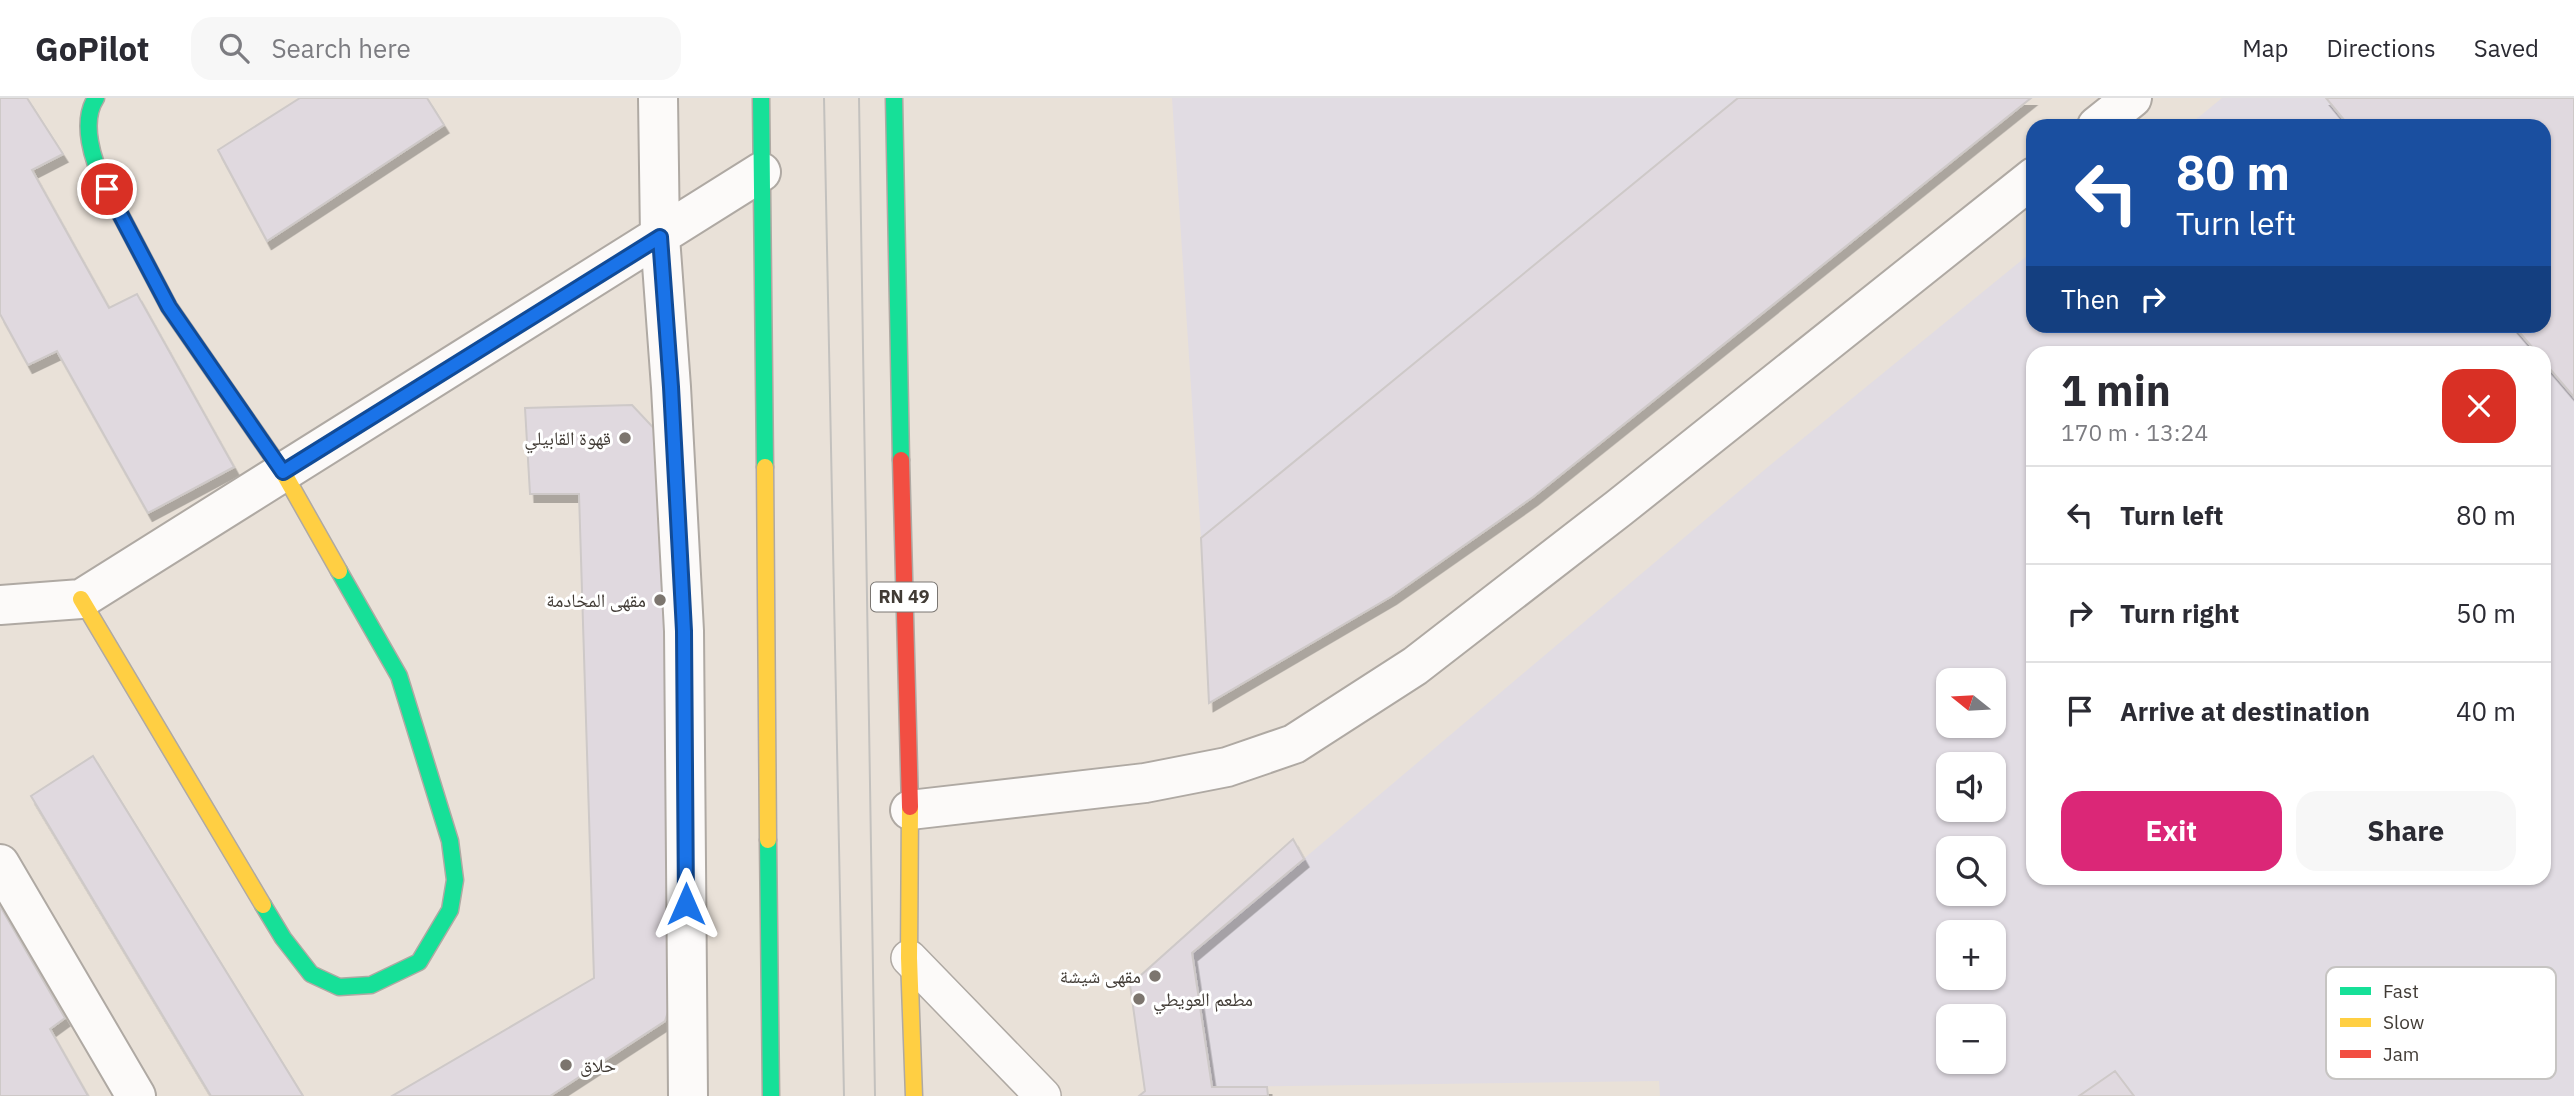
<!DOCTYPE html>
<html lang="en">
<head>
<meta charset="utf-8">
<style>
  body { margin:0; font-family:"IBM Plex Sans","Noto Naskh Arabic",sans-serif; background:#f7f7f7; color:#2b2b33; height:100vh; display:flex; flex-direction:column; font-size:26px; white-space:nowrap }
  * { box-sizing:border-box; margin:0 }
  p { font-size:23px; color:#7c7c81 }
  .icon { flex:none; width:38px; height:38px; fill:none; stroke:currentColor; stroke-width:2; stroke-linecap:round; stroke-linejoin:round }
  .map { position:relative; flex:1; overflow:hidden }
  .side { position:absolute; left:2026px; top:248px; width:525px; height:539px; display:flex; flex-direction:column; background:#fff; border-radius:21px; box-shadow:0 2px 5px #0004 }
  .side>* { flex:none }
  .guide { position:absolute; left:2026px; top:21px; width:525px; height:214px; border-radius:21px; box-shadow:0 2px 5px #0004; background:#1a4fa0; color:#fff; overflow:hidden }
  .needle { width:46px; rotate:288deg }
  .tools { position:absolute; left:1936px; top:570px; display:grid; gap:14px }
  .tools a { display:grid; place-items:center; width:70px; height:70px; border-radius:14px; background:#fff; box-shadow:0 2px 5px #0004; font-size:35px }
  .pin { position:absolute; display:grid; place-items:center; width:60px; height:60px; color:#fff; margin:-30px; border:4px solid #fff; border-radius:50%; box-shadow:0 2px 7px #0007 }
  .me { position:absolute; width:77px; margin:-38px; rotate:0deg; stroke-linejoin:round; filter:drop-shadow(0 0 5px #0008) }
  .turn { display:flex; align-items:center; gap:24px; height:147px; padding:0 35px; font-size:32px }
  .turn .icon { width:91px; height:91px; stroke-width:2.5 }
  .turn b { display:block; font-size:49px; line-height:60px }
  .then { display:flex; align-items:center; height:66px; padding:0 35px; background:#0003; gap:14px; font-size:26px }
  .round { display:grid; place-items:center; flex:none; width:74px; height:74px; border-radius:21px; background:#f7f7f7 }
  .head { display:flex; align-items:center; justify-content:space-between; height:119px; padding:0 35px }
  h1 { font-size:42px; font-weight:700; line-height:52px }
  .button { display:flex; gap:14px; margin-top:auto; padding:14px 35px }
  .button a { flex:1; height:80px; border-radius:21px; background:#db2777; color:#fff; font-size:28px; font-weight:700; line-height:80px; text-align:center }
  .button a+a { background:#f7f7f7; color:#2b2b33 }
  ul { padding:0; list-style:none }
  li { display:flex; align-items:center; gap:21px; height:98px; padding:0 35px; border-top:2px solid #e1e1e2 }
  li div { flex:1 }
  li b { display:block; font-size:26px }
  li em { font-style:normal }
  header { display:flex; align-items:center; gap:42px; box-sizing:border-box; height:98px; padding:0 35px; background:#fff; border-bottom:2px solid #e1e1e2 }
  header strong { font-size:33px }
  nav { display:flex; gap:38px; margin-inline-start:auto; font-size:24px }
  .search { width:490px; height:63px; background:#f7f7f7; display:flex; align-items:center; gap:18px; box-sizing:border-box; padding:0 24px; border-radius:21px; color:#7c7c81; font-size:26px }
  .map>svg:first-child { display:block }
</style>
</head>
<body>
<header>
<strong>GoPilot</strong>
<div class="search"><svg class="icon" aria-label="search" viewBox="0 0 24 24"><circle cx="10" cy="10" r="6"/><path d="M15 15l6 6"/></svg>Search here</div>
<nav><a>Map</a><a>Directions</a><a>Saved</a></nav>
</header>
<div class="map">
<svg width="2574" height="998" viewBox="0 0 2574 998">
  <defs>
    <filter id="shadow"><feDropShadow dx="4.5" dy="8" stdDeviation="0" flood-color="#0004"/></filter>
  </defs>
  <rect width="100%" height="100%" fill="#e9e1d8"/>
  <path fill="#e1dce3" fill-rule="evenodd" d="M1172 0H1738L1201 440Z
    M2222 0H2326L2349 28H2188Z
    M2033 153 2034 228H2514L2538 255 2034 256V780H2544L2545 264 2574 299V998H1660L1659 983 1212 989 1192 855 1769 368ZM1948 583H1993V628H1948ZM1948 667H1993V712H1948ZM1948 751H1993V796H1948ZM1948 835H1993V880H1948ZM1948 919H1993V964H1948Z"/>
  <path fill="#e0d9df" stroke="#cec9c8" stroke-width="2" filter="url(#shadow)" d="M0 0H27L63 56 32 72 109 210 137 196 234 369 148 415 57 253 28 267 0 216Z
    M300 0H427L444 27 267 143 218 52Z
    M1738 0H2031L1533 399 1392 498 1209 605 1201 440Z
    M2326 0H2574V299L2544 264V256H2538L2514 228H2544V28H2349Z
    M632 307 662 339 681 875 665 923 550 998H392L594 880 579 396H530L525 310Z
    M93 658 303 998H211L31 698Z
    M1293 741 1304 761 1192 855 1212 989H1267L1268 998H1139L1145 993 1130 887Z
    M0 808 65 920 50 931 88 998H0Z
    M2115 973 2134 998H2079Z"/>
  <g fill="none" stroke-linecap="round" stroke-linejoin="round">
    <g stroke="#afa9a3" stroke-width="38">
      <path id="lane" d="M909 860 1043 998"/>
    </g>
    <g stroke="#afa9a3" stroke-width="42">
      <path id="street" d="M658 0 660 139 671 289 684 533 688 998
        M2097 28 2132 0
        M0 507 81 501 761 74
        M910 712 1145 685 1227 669 1294 646 1415 568 1619 410 2034 79
        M0 766 136 998"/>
    </g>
    <g stroke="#afa9a3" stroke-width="19">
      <path id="fast" d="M96 0C80 24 93 64 105 87
        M761 0 765 369
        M894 0 901 362
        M768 742 771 998
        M263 807 283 840 311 876 339 889 371 887 419 864 450 812 455 782 450 743 399 578 339 473"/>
    </g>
    <g stroke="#afa9a3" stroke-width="19">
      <path id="slow" d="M105 87 169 209 283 374 339 473
        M765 369 768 742
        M81 501 263 807
        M910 709 909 860 914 998"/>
    </g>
    <g stroke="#afa9a3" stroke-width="19">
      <path id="jam" d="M901 362 910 709"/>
    </g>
    <use href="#lane" stroke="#fcfaf9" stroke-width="35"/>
    <use href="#street" stroke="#fcfaf9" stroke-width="38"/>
    <use href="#fast" stroke="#16e098" stroke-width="16"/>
    <use href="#slow" stroke="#ffcf43" stroke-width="16"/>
    <use href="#jam" stroke="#f24e42" stroke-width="16"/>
    <path stroke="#c3c1be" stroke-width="2" d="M824 0 844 998
      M859 0 875 998"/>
  </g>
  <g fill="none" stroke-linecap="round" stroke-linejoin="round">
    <g stroke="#114b97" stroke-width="18">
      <path id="route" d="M107 91 169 209 283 374 660 139 671 289 684 533 686 806"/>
    </g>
    <use href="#route" stroke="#1a73e8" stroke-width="12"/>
  </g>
  <g fill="#7c756e" stroke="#fff" stroke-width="2.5">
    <circle cx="625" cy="340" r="7"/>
    <circle cx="660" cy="502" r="7"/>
    <circle cx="1155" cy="878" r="7"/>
    <circle cx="1139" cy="901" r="7"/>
    <circle cx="566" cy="967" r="7"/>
  </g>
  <g text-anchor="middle" stroke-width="6" stroke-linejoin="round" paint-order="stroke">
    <rect fill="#fff" stroke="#7a7672" stroke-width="2" x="871" y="484.5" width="66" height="29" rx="5"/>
    <g font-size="18" font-weight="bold" fill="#413b35">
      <text x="904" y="505">RN 49</text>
    </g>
    <g font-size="19" fill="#413b35" stroke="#fff" text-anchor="end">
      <text x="611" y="347">قهوة القابيلي</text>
      <text x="646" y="509">مقهى المخادمة</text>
      <text x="1141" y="885">مقهى شيشة</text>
      <text x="1153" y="908" text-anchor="start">مطعم العويطي</text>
      <text x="580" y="974" text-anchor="start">حلاق</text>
    </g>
  </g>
  <rect x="2326" y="869" width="230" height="112" rx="10" fill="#fff" stroke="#c6c4c2" stroke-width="2"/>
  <rect x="2340" y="889" width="31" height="8" fill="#16e098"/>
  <rect x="2340" y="920" width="31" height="9" fill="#ffcf43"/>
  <rect x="2340" y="952" width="31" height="8" fill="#f24e42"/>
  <g font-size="19" fill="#413b35">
    <text x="2383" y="900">Fast</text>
    <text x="2383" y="931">Slow</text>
    <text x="2383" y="963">Jam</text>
  </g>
</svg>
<div class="tools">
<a><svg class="needle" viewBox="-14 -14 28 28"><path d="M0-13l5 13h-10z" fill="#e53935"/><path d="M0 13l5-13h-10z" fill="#7c7c81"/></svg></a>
<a><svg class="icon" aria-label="sound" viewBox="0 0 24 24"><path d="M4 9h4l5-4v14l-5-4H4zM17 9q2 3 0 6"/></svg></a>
<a><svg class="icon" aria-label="search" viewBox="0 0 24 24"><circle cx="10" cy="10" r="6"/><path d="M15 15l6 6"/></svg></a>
<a>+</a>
<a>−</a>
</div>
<div class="pin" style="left:107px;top:91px;background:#d93025"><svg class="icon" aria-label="arrive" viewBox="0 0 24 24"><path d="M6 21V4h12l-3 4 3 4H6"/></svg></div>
<svg class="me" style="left:686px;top:806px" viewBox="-20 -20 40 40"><path d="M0-17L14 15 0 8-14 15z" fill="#1a73e8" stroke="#fff" stroke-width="4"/></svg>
<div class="guide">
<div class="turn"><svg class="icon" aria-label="left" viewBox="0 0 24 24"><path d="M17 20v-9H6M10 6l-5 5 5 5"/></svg><div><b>80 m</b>Turn left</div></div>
<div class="then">Then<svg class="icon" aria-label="right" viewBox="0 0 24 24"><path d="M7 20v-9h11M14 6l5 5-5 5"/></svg></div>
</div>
<section class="side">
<div class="head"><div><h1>1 min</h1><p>170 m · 13:24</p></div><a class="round" style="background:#d93025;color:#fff"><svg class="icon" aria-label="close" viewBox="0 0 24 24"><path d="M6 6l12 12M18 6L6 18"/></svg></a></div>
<ul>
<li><svg class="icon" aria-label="left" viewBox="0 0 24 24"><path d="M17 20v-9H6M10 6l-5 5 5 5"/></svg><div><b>Turn left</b></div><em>80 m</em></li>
<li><svg class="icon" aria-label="right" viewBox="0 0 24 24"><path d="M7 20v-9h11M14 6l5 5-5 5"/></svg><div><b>Turn right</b></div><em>50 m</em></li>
<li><svg class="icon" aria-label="arrive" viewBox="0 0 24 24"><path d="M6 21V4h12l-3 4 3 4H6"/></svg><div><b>Arrive at destination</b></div><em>40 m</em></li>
</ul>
<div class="button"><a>Exit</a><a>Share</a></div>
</section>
</div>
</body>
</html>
